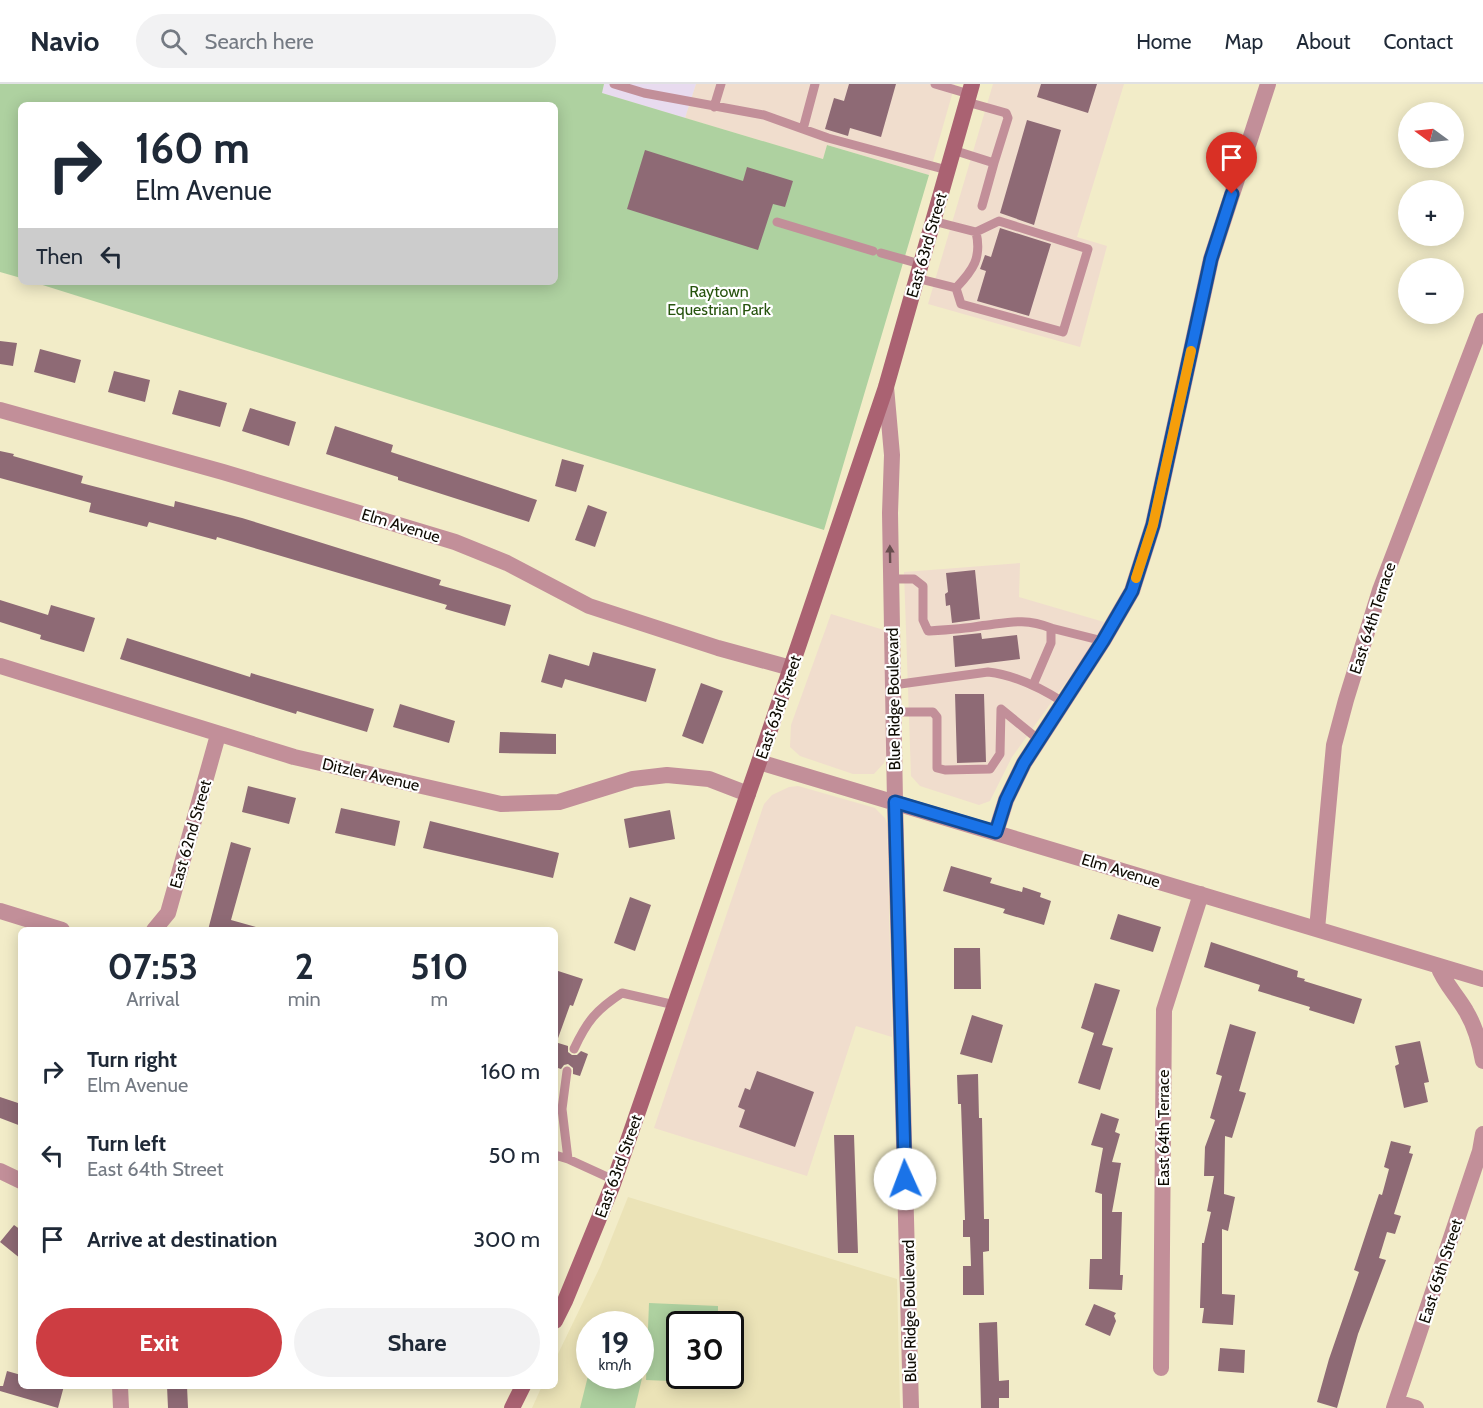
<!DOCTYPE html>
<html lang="en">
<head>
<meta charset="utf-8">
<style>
  body { margin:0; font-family:Cabin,sans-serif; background:#f2f2f3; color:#1f2937; height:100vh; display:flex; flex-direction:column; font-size:22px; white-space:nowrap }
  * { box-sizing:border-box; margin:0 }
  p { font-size:20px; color:#747a83 }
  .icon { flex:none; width:33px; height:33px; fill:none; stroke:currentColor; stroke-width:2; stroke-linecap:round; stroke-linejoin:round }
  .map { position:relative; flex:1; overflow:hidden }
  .sheet { position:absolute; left:18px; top:843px; width:540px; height:462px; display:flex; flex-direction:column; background:#fff; border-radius:9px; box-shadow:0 3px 15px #0003 }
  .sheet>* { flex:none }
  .top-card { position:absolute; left:18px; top:18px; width:540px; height:183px; border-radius:9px; box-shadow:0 3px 15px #0003; background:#fff; color:#1f2937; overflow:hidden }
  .needle { width:39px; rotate:285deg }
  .buttons { position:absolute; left:1398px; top:18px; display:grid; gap:12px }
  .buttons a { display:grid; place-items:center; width:66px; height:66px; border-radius:50%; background:#fff; box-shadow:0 3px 15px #0003; font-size:30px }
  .speed { position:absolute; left:576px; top:1227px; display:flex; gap:12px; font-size:30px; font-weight:700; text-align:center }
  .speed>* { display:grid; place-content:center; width:78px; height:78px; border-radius:50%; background:#fff; box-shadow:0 3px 15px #0003; line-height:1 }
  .speed small { font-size:15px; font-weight:400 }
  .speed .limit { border:3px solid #111; border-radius:9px; background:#fff; color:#111 }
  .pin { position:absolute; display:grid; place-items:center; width:51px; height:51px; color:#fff; margin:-62px -26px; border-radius:50% 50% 50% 0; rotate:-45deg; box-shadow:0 0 6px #0007 }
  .pin .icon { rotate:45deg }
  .me { position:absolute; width:66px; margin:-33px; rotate:358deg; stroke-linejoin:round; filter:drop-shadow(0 0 4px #0008) }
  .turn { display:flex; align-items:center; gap:21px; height:126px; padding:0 18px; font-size:27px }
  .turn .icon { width:78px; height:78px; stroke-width:2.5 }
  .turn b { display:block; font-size:42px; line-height:51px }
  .then { display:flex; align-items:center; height:57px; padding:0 18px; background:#0003; gap:12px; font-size:22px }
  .eta { display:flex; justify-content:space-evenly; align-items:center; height:102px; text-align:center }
  .eta b { font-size:36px; font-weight:700; line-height:42px }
  .button { display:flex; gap:12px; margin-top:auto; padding:12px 18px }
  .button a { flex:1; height:69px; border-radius:36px; background:#cd3d42; color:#fff; font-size:24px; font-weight:700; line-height:69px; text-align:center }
  .button a+a { background:#f2f2f3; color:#1f2937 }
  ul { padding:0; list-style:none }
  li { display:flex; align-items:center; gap:18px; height:84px; padding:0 18px }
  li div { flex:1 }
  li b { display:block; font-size:22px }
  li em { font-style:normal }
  header { display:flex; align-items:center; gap:36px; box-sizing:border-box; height:84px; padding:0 30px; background:#fff; border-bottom:2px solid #e0e1e3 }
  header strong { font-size:28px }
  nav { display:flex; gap:33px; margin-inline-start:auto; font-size:21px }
  .search { width:420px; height:54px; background:#f2f2f3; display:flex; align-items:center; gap:15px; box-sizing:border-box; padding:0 21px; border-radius:33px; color:#747a83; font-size:22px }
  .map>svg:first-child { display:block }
</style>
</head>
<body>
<header>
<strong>Navio</strong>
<div class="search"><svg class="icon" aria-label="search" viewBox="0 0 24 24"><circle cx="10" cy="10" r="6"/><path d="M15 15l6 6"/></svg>Search here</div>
<nav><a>Home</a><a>Map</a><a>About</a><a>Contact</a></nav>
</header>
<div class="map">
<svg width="1483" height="1324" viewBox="0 0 1483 1324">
  <rect width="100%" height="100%" fill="#f2ecc8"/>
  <path fill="#f0ddcd" d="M696 0H955L929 91 827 61 823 75 685 34Z
    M993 0H1124L1077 153 1107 162 1080 263 928 220Z
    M1020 479 1019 513 1104 538 1089 566 1012 673 990 717 979 721 920 702 911 692 904 488Z
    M831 530 884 546 888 668 884 679 874 690H853L800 672 790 663 791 641Z
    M798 702 875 724 885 734 887 740 892 953 856 942 807 1092 654 1044 764 720 772 711 789 703Z"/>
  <path fill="#e8dbef" d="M604 0H696L685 34 601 9Z"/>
  <path fill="#ebe3b7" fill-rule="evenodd" d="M628 1113 897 1195 900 1324H532L542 1302H555V1276L600 1183ZM590 1240H640V1292H590ZM680 1240H730V1292H680Z"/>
  <path fill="#aed1a0" d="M0 0H604L602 9 823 75 827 61 929 91 824 446 33 198H555V21H21V194L0 188Z
    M649 1219 718 1222V1240H680V1292H715V1299L646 1296Z
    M589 1288 590 1292 643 1290 635 1324H580Z"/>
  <path fill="#8e6a75" d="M849 0H896L881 53 850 44 848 52 825 45 834 14 844 17Z
    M1041 0H1097L1088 29 1037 13Z
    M1027 36 1061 46 1034 141 1000 129Z
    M645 66 743 97 747 83 793 97 785 123 773 120 758 166 627 125Z
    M1000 144 1051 160 1029 232 977 217 986 187 980 185 985 171 991 173Z
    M0 257 17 259 13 282 0 280Z
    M40 265 81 276 75 299 34 288Z
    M114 287 150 296 145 318 108 308Z
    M179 306 227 319 220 343 172 330Z
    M250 324 296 338 289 362 242 347Z
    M335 342 393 361 391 368 537 416 529 438 398 396V393L326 370Z
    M0 367 14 370 13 372 83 392 81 399 174 423 175 417 242 434 441 496 439 501 511 521 505 542 445 525 447 521 217 453 216 456 149 438 147 443 89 428 91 419 0 394Z
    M562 375 584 381 576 408 555 402Z
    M588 421 607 428 595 463 575 456Z
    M975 486 980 535 952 539 950 521 946 522 945 510 948 508 946 489Z
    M0 516 48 531 51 521 95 534 84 568 40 555 41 551 0 538Z
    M981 549 982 555 1017 551 1020 575 955 583 953 552Z
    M127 554 250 593 251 589 374 625 367 648 297 627 296 630 120 575Z
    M593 568 656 585 646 618 565 595 562 604 541 598 549 570 589 582Z
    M701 599 723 607 703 660 682 652Z
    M955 610H984L986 678 957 679Z
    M400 620 455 637 449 659 393 643Z
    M500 648 556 650V670L499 669Z
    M248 702 296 714 289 740 242 728Z
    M341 724 400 737 395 762 335 749Z
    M670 726 675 755 629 764 624 735Z
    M430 737 559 769 553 794 423 764Z
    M231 758 251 764 231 836 256 843 255 846H208Z
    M951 782 992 794 990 799 1022 808 1023 803 1041 809 1040 813 1051 817 1044 841 1003 829 1005 825 943 807Z
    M630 813 651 821 635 867 614 859Z
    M1118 830 1161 843 1153 868 1110 855Z
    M1211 858 1298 887 1297 893 1305 895 1304 897 1362 915 1354 940 1309 926 1310 923 1258 907 1260 901 1204 883Z
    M954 864H980L981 905H954Z
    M555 886 583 895 573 922 570 921 557 957H555Z
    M1095 899 1120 906 1102 961 1113 964 1100 1006 1078 999 1094 949 1081 944Z
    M972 931 1003 941 992 979 960 970Z
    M1230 940 1256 948 1239 1007 1246 1009 1232 1054 1225 1052 1224 1110 1235 1113 1228 1147 1222 1145V1210L1235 1211 1233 1241 1202 1239 1204 1224H1200L1202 1159H1204L1211 1128 1207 1127 1214 1092H1204L1205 1063 1215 1036 1210 1034 1222 992 1216 990Z
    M1420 957 1429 998 1424 999 1428 1018 1404 1024 1395 982 1399 980 1395 962Z
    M555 958 568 962V968L572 971H577L581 967 588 970 580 992 573 990V984L568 980 564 981 561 985 555 983Z
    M757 987 814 1008 795 1063 739 1043 745 1026 738 1023 745 1004 750 1006Z
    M978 990 979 1034H982L984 1135H989V1167L983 1168 984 1211H963V1182H971L970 1153H963V1136H965L961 1020H958L957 991Z
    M0 1013 21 1020V1042L0 1034Z
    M1101 1029 1119 1035 1115 1048 1120 1050 1112 1078 1121 1079 1112 1128H1122L1120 1191H1123L1122 1206 1089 1205 1090 1175H1102V1110L1095 1108 1103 1064 1091 1061Z
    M834 1051H854L858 1169H838Z
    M1391 1057 1411 1062 1409 1069 1413 1070 1394 1130 1401 1132 1395 1150 1387 1148 1379 1174 1386 1176 1358 1250 1337 1324 1317 1318 1329 1275 1359 1188 1354 1186 1379 1110 1382 1111 1389 1085 1384 1083Z
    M14 1141 21 1146V1175L0 1158Z
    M1094 1220 1116 1229 1114 1232 1116 1237 1110 1252 1085 1241Z
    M997 1238 999 1297 1009 1296V1314H999V1324H981L979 1239Z
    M1220 1264 1245 1266 1244 1289 1218 1287Z
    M7 1287 21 1291V1302H64L58 1324 0 1307V1302H3Z
    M167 1302H187L188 1324H168Z"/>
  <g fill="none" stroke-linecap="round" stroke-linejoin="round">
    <path stroke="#c28f99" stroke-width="9" d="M614 0 644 9 764 31 828 54 947 86
      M935 0 969 10
      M967 18 1006 29 1008 34 994 79
      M714 23 721 0
      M803 45 815 0
      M953 66 994 79 982 122
      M777 138 873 167
      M881 169 920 180
      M916 194 956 204 961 220 1063 248 1088 165 999 137 976 148 933 137
      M956 204C973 186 982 174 976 148
      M891 495H914L923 502V536L928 547C945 546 963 545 980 542 1007 539 1024 533 1051 544V559L1033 601
      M1051 544 1103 557
      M893 601 988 588C1016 591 1041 604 1063 618
      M1001 625 1039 656
      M893 628H933L937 633V684L945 686 990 685 1000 670 1001 625
      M574 965C587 937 596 926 622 909L675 921
      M567 987 562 1025 568 1075 614 1096
      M555 1071 568 1075"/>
    <path stroke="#c28f99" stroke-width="16" d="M886 303 892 371 890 429 895 718 911 1324
      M0 326 223 388 455 458 507 479 589 522 718 564 791 584
      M0 582 294 673 501 720 559 718 633 695 667 691 709 695 748 710
      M759 678 1483 895
      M996 748 1006 716 1024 679 1103 557 1132 507 1153 441 1211 175 1268 0
      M0 827 62 846
      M1317 845 1334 661 1346 616 1380 506 1483 237
      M154 846 168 829 218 651
      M1438 882C1444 899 1457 911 1466 927 1475 942 1480 960 1483 977
      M0 1087 21 1097
      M1161 1284 1164 926 1201 810
      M120 1302 121 1324
      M1396 1318 1416 1324
      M1394 1324 1480 1067 1483 1050"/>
    <path stroke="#aa6272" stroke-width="16" d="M555 1237 565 1217 613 1100 759 678 886 303 972 0
      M512 1324 523 1302"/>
  </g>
  <defs><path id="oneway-solid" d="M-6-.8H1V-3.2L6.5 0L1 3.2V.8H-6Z" transform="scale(1.5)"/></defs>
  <use fill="#684d4e" href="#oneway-solid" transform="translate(890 470) rotate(-91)"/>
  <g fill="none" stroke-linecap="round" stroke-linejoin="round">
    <g stroke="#114b97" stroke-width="15">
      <path id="route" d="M905 1095 895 718 996 748 1006 716 1024 679 1103 557 1132 507 1153 441 1211 175 1232 110"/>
    </g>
    <use href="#route" stroke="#1a73e8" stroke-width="10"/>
    <path stroke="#f59e0b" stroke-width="10" d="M1136 494 1153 441 1191 267"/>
  </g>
  <g text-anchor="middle" stroke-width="4.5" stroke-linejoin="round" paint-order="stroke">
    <g font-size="16" fill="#0e0b02" stroke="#fff">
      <text transform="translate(926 161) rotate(-74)" y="6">East 63rd Street</text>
      <text transform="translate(401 441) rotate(17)" y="6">Elm Avenue</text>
      <text transform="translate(1372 534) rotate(-72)" y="6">East 64th Terrace</text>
      <text transform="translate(893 615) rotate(-91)" y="6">Blue Ridge Boulevard</text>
      <text transform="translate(778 623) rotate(-71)" y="6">East 63rd Street</text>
      <text transform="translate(371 690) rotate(13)" y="6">Ditzler Avenue</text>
      <text transform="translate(190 750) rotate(-74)" y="6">East 62nd Street</text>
      <text transform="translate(1121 786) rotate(17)" y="6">Elm Avenue</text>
      <text transform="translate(1163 1044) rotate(-90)" y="6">East 64th Terrace</text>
      <text transform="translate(618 1082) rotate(-70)" y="6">East 63rd Street</text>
      <text transform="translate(1440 1187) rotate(-72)" y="6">East 65th Street</text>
      <text transform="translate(909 1227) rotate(-91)" y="6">Blue Ridge Boulevard</text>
    </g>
    <g font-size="16" fill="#27540e" stroke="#fff">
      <text x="719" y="213">Raytown<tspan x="719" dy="18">Equestrian Park</tspan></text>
    </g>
  </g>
</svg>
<div class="buttons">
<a><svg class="needle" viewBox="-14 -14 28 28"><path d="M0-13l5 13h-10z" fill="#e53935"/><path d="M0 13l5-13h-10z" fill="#747a83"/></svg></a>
<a>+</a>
<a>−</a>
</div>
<div class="speed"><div>19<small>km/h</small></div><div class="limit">30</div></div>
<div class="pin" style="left:1232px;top:110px;background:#d93025"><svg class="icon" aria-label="arrive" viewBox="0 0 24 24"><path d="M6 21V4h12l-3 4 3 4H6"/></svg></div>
<svg class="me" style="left:905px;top:1095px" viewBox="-20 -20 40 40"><circle r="19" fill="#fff"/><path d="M0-13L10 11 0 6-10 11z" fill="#1a73e8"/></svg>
<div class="top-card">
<div class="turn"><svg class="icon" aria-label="right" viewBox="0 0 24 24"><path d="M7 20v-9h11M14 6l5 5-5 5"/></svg><div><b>160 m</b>Elm Avenue</div></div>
<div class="then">Then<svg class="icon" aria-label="left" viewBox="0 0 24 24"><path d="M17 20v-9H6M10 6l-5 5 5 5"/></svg></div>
</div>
<section class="sheet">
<div class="eta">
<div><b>07:53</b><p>Arrival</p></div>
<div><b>2</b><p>min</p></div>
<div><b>510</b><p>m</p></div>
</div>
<ul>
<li><svg class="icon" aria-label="right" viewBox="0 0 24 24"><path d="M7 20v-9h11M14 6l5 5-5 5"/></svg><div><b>Turn right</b><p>Elm Avenue</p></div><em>160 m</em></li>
<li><svg class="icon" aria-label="left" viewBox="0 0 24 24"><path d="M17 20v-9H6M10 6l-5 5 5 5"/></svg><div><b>Turn left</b><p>East 64th Street</p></div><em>50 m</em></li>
<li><svg class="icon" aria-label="arrive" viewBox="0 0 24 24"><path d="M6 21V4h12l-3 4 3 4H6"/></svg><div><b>Arrive at destination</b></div><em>300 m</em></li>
</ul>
<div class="button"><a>Exit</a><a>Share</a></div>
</section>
</div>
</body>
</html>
